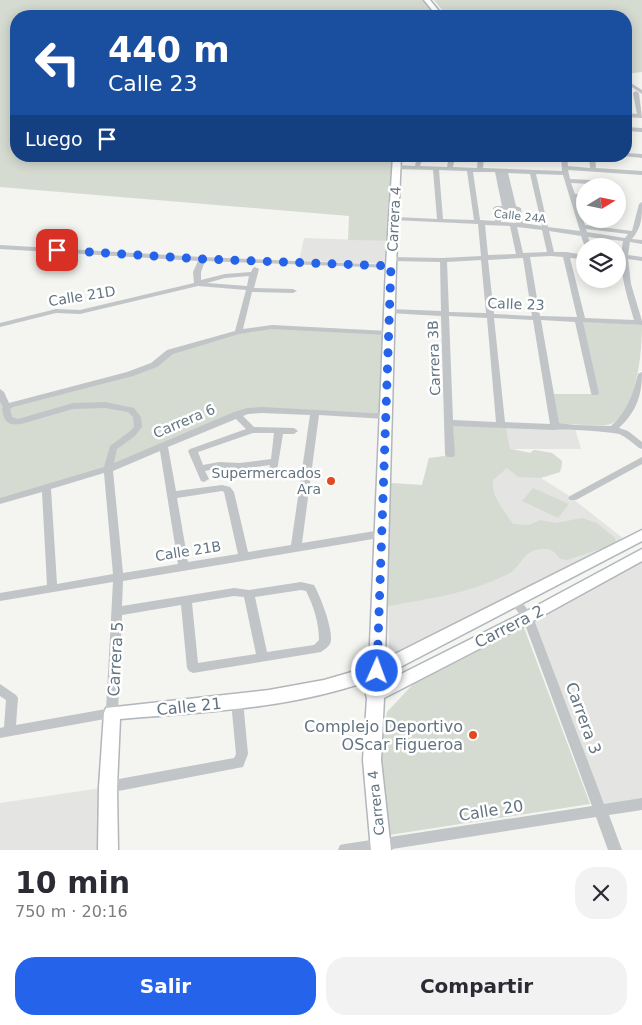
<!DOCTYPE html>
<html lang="es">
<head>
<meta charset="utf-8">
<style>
  body { margin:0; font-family:"DejaVu Sans",sans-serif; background:#f2f2f3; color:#2b2b33; height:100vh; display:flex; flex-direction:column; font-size:19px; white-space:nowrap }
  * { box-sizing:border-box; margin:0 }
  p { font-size:16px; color:#7c7c81 }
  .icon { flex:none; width:28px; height:28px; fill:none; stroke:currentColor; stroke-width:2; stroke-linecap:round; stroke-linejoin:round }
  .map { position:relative; height:850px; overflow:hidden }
  .drawer { display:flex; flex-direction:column; background:#fff; flex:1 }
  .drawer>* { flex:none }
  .hud { position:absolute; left:10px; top:10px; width:622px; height:152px; border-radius:20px; box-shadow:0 2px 12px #0003; background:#1a4fa0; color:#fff; overflow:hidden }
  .needle { width:32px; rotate:80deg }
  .tools { position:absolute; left:576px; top:178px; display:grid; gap:10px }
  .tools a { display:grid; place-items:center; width:50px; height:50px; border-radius:50%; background:#fff; box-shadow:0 2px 12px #0003; font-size:25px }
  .pin { position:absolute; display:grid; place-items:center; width:42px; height:42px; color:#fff; margin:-21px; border-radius:10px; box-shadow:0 2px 8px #0006 }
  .me { position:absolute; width:55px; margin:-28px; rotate:2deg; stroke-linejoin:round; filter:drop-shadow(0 0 4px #0008) }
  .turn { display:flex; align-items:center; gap:18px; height:105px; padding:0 15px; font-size:22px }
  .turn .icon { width:65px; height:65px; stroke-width:2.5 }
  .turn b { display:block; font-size:35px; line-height:42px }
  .then { display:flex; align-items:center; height:48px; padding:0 15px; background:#0003; gap:10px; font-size:19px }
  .round { display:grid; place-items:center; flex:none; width:52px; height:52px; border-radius:20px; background:#f2f2f3 }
  .head { display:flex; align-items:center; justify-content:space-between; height:85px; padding:0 15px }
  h1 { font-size:30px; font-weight:600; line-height:38px }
  .button { display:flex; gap:10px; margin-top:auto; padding:10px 15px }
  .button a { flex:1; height:58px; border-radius:20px; background:#2563eb; color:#fff; font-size:20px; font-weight:600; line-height:58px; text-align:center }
  .button a+a { background:#f2f2f3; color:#2b2b33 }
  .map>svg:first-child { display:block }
</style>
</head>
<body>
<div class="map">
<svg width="642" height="850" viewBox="0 0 642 850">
  <rect width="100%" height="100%" fill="#f4f4f0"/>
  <path fill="#e4e5e3" d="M304 238 392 241 391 264 299 261Z
    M452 424 575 428 581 449H513L530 453 534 450 552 453 562 461V467L560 472 541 478 568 495 629 543 389 658 387 503 389 483 422 485 429 458 453 455Z
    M642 554V804L599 812 528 617Z
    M108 787V850H0V803Z"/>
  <path fill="#d5dbd1" d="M0 0H427L440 16H16V156H397L389 219 392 241 348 240 349 216 0 187Z
    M434 0H642V72L626 74V16H447Z
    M582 321 642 325C642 352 637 411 611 424 604 427 567 424 557 423L553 394H599Z
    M272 327 388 333 386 416 247 411 108 469 0 501V392L5 406 154 365 162 357 238 332Z
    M452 424 506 428 510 449 530 453 534 450 552 453 562 461 560 472 540 478 518 477 507 468 493 480C491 497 504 510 513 524L529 525 540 520 556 523 582 518 597 523 615 538 616 542 610 546 567 560 560 559C553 548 544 547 533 551 522 555 519 569 508 574 470 593 429 599 388 606L387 503 389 483 422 485 429 458 453 455Z
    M533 488 569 504 558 518 522 501Z
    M523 625 590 804 389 835 378 758 387 712 416 681Z"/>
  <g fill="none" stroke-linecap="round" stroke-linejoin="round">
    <g stroke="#b1b7bb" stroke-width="3">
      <path id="secondary" d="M424 0H430L443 16H437Z
        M393 156H401L396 266 385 659 642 530V541L385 675V682L523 613 642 549V561L533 621 384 698 381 760 391 850H371L363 760 367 698 366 695 368 681C289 709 203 712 120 719L117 787 118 850H98L99 787 104 713 106 708 269 690 324 680 369 667 386 266Z"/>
    </g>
    <path fill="#c1c5c8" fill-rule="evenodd" d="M626 80 642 90V94L626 83Z
      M636 91 639 93 642 118 626 117V113L637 114 633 93Z
      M626 127 642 128V132L626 131Z
      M626 153 642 154V158L624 156H626Z
      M417 156H423L420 166 447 167 449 156H455L453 167 477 168 478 156H484L483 168 562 171 561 156H567L568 166 590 168 589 156H595L596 168 642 171V175L568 170 570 179 611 181 614 183 611 185 571 183 575 194H585V198H576L585 225 632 231 639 204 642 202C642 217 642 227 632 239L642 240V244L630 242 628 255 642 257V261L628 259 631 284 642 321V325L583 322 599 393 598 395H592L591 393 575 322 541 320 559 423 575 425 611 426C627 412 633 394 638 374L642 372C642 395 637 411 619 428L628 431 642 442V449L639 448C633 443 626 437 619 434 613 432 559 428 555 430L453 426 455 455 453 457H447L445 455 441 316 389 313 385 311 389 309 441 311 440 262 391 261 388 259 391 257 443 258 481 256 478 224 393 220 392 219 395 217 437 219 433 170 396 169 393 167 396 165 415 166ZM439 170 467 171 474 220 443 219ZM473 172H495L502 206H496L493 208 495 221 480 220ZM508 173 530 174 542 226 523 223 521 208 516 206ZM536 174 563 175 580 231 548 227ZM499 210H515L516 223 501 222ZM485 225 510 226 516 254 488 255ZM517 227 542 230 547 252 523 253ZM586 229 628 234 625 238 587 232ZM549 231 581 236 585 247 591 246 588 237 623 241C618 271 626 292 634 320L585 318 570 258 585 259V255L566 252H554ZM551 256 563 257 577 317 540 316 530 257ZM523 258 532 316 494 314 488 260ZM481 260 486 313 449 312 447 262ZM449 316 487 318 496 422 453 420ZM494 318 533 320 550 424 505 422Z
      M0 245 202 257 393 265 395 266 391 268 205 261 201 272V280L225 274 251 272 253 268 255 267 259 269 254 288 293 289 297 291 293 293 252 292 243 329 272 325 388 331 392 333 388 335 271 329 239 334 173 354 157 367 133 376 13 407 10 409 12 417 18 419 73 403 105 402 134 408 141 417 142 427 135 436 117 449 114 463 234 412 247 408 262 407 389 414 390 416 386 419 319 415 302 543 381 530 385 531 386 534 385 537 123 581 122 606 234 588 249 590 301 582 314 585C320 596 335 632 330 644 328 647 324 650 321 652L193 673 189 671 187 668 181 605 122 615 118 713 116 717 0 738V728L4 727 6 700 0 696V684L16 695 18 698 16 725 106 709 113 582 0 601V593L47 585 42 492 0 504V498L104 467 110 446 129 432 134 427 133 417 128 412 105 408 73 409 21 424C7 426 4 421 2 409L3 407 0 402V389L4 392 9 403 127 372 151 363 167 350 235 331 246 290 198 286 80 314 56 313 0 327V323L56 309 80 310 194 283 193 272 198 261 0 249ZM249 276 247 286 207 283 225 278ZM262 413 310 415 291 545 248 552 234 492 230 487 222 485 176 491 168 447 236 419 246 429 190 449 188 451 201 481 204 482 209 479 205 471 219 468 240 469 270 465 268 475 270 477H276L283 434H294L298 431 294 428 254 427 243 416 248 414ZM253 433H274L271 459 240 463 219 462 203 465 198 452ZM160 451 178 564 123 573 113 471ZM104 473 113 574 57 584 51 489ZM222 491 224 492 238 554 188 562 177 498ZM301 590 306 591C314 607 319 623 319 640L314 645 267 652 255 597ZM234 596 244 597 256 654 198 663 192 603Z
      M642 457V464L576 500H570L568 498 570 496Z
      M515 597 519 598 533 617 604 804 642 798V810L609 815 622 850H608L596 817 386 850H338L340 845 345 844 592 806 523 619 510 601 511 598Z
      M237 696 241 697 243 701 248 754 243 767 108 793 104 791 102 787 104 783 108 781 234 758 236 754 231 701 233 697Z"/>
    <use href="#secondary" fill="#fff" fill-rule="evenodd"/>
  </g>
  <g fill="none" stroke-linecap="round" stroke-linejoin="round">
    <path stroke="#2563eb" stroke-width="9" stroke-dasharray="0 16.2" d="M57 250 202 259 391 266 377 671"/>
  </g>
  <g fill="#e4481f" stroke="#fff" stroke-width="2">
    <circle cx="331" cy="481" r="5"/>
    <circle cx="473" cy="735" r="5"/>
  </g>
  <g text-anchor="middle" stroke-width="5" stroke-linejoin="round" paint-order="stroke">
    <g font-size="11" fill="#627481" stroke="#fff">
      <text transform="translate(520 216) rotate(6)" y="4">Calle 24A</text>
    </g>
    <g font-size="14" fill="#627481" stroke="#fff">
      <text transform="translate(394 219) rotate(-87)" y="5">Carrera 4</text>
      <text transform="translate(82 296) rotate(-9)" y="5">Calle 21D</text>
      <text transform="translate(516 304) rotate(2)" y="5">Calle 23</text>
      <text transform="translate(434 358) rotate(-92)" y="5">Carrera 3B</text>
      <text transform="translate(184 421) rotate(-23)" y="5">Carrera 6</text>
      <text transform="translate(188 551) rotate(-9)" y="5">Calle 21B</text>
      <text transform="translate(376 803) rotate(-96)" y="5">Carrera 4</text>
    </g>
    <g font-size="14" fill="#627481" stroke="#fff" text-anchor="end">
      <text x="321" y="478">Supermercados<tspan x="321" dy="16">Ara</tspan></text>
    </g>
    <g font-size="16" fill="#627481" stroke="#fff">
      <text transform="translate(509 626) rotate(-27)" y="6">Carrera 2</text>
      <text transform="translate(115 659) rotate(-87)" y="6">Carrera 5</text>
      <text transform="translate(189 706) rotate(-6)" y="6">Calle 21</text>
      <text transform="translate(584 718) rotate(70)" y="6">Carrera 3</text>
      <text transform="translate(491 810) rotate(-9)" y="6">Calle 20</text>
    </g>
    <g font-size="16" fill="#627481" stroke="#fff" text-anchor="end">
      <text x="463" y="732">Complejo Deportivo<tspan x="463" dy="18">OScar Figueroa</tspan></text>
    </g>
  </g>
</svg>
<div class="tools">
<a><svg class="needle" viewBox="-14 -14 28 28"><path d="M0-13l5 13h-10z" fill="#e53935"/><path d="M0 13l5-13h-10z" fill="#7c7c81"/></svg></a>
<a><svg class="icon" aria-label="layers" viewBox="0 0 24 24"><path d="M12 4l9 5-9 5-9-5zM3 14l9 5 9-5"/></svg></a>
</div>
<div class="pin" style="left:57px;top:250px;background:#d93025"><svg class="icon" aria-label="arrive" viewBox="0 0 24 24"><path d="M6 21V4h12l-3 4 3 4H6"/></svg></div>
<svg class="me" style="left:377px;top:671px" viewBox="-20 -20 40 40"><circle r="17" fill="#2563eb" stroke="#fff" stroke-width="3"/><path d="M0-11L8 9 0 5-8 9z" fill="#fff"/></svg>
<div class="hud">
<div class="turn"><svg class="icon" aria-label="left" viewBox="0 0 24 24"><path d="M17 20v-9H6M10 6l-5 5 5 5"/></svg><div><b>440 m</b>Calle 23</div></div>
<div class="then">Luego<svg class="icon" aria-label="arrive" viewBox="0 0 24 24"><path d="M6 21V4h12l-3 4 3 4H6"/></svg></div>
</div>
</div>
<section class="drawer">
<div class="head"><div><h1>10 min</h1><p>750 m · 20:16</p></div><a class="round"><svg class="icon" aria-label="close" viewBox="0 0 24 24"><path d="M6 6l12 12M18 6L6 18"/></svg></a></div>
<div class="button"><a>Salir</a><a>Compartir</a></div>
</section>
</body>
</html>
